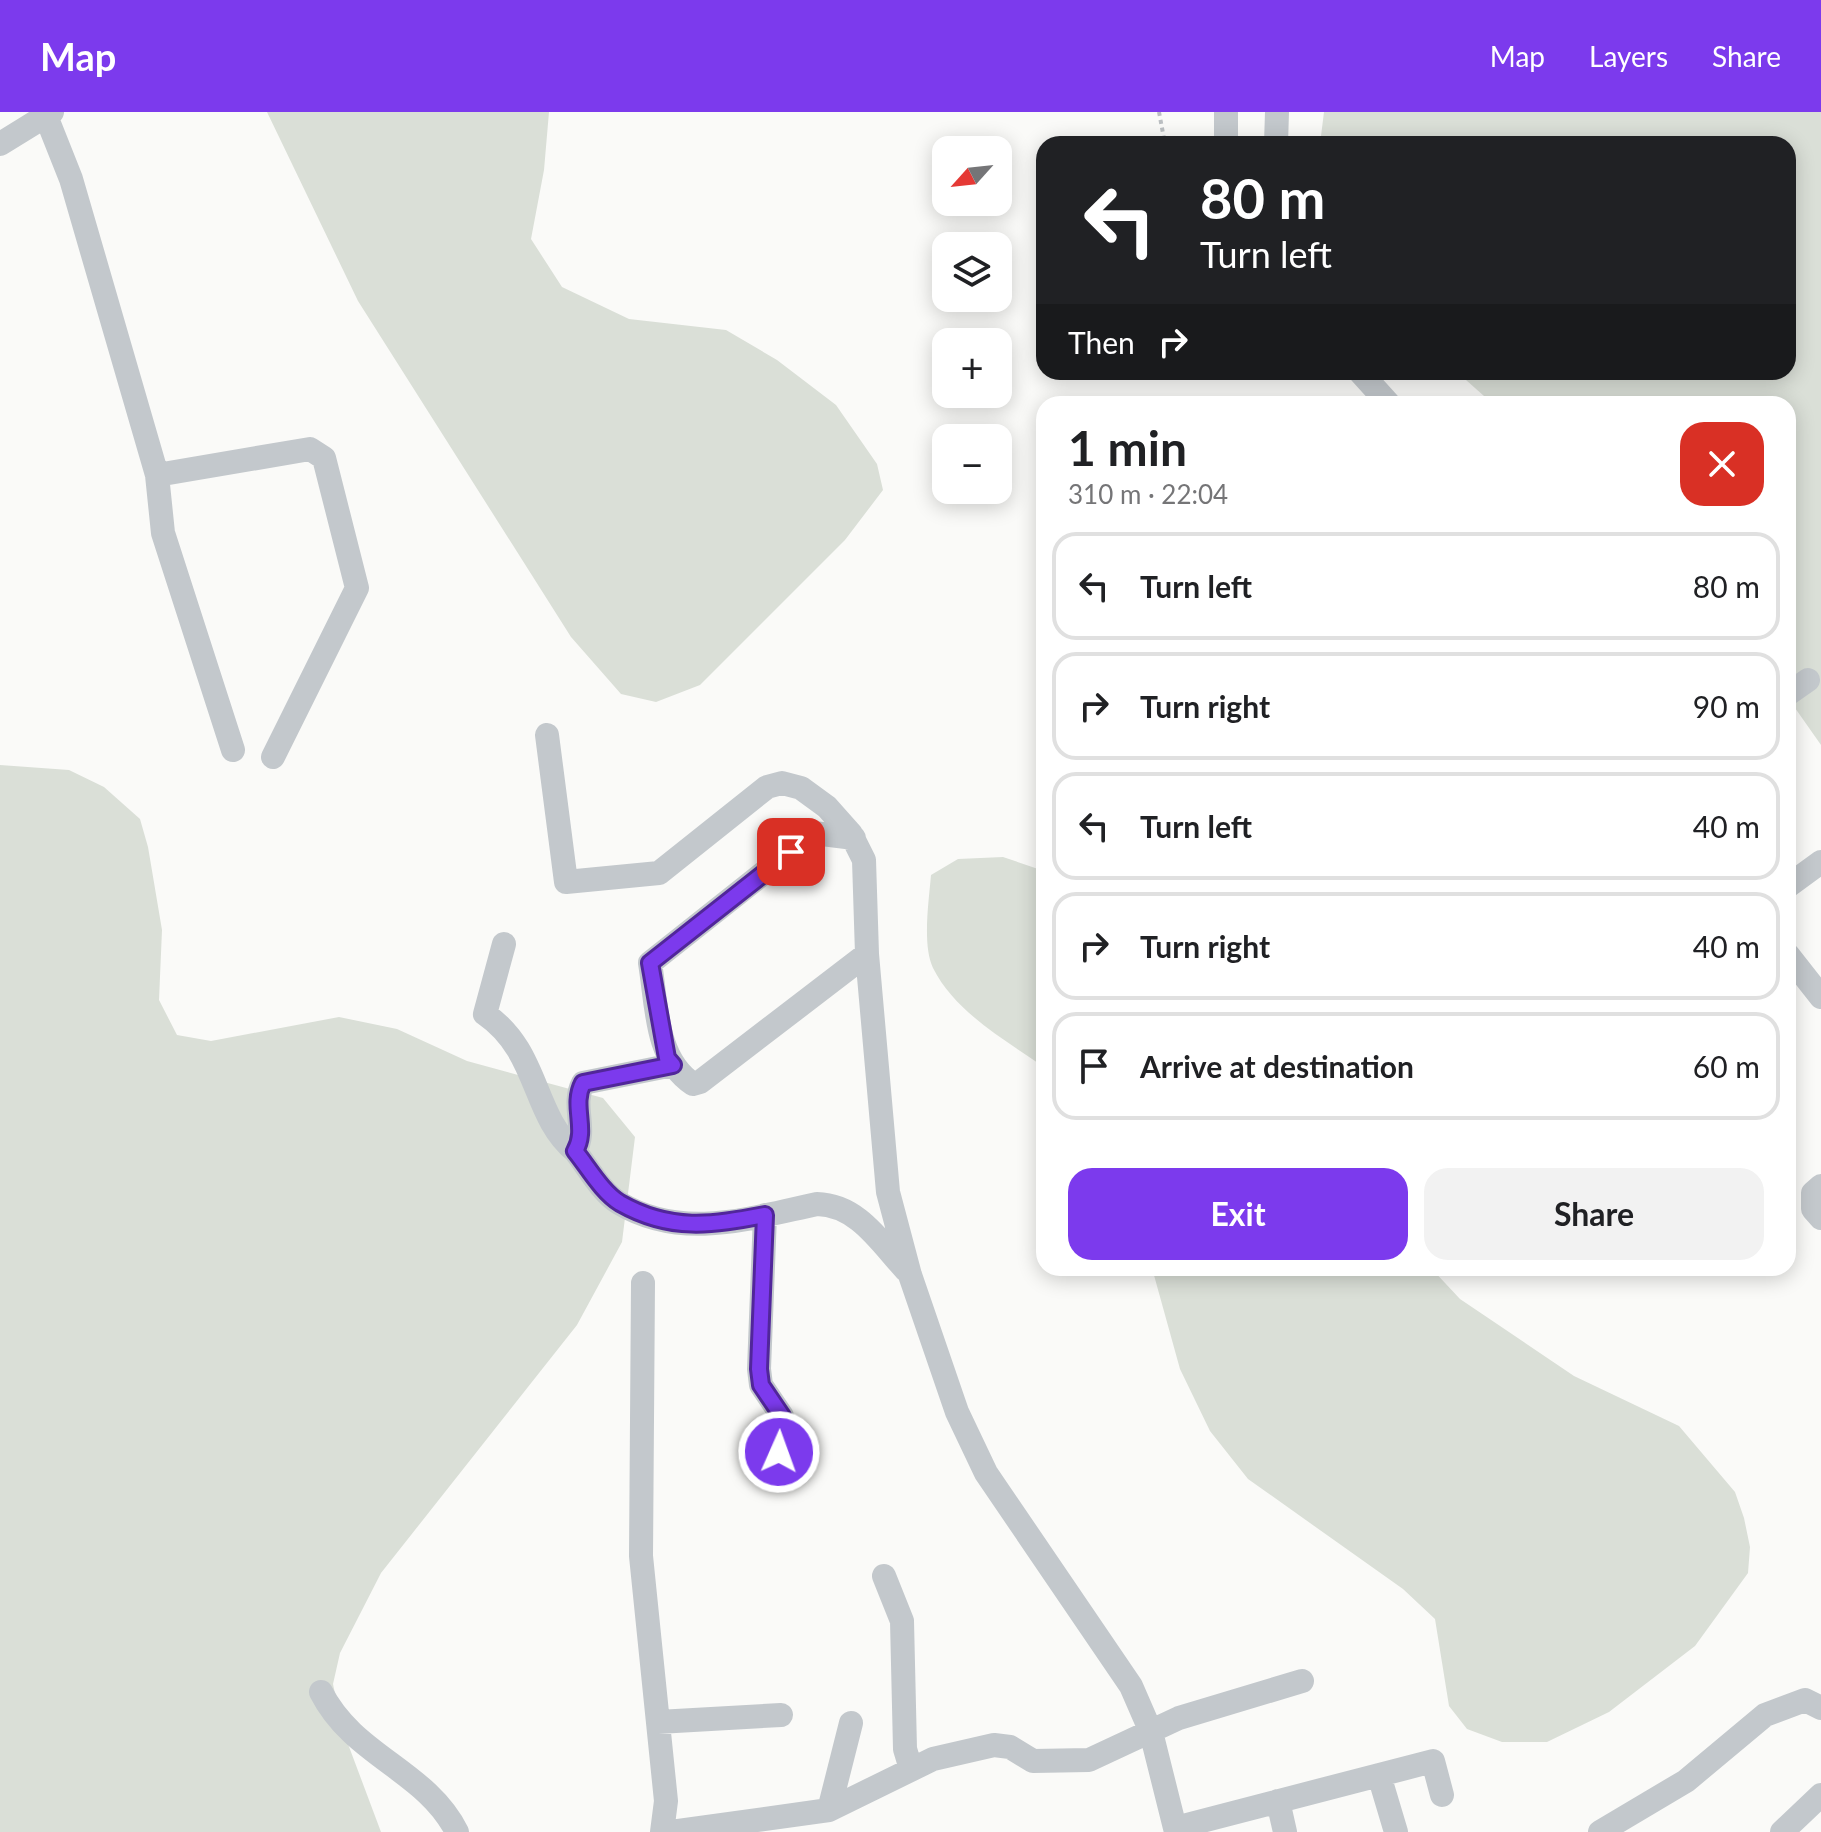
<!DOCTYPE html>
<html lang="en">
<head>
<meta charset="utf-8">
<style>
  body { margin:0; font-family:Lato,sans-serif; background:#f2f2f2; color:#202124; height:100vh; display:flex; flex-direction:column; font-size:30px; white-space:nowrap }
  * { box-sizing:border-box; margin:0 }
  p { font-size:26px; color:#757577 }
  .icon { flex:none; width:44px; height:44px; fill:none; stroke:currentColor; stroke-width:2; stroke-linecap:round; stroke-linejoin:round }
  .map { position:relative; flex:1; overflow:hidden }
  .panel { position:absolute; left:1036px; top:284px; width:760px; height:880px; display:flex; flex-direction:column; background:#fff; border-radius:24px; box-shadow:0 4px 20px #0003 }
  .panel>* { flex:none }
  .banner { position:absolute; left:1036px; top:24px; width:760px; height:244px; border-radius:24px; box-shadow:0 4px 20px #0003; background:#202124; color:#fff; overflow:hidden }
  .needle { width:52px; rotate:243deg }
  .buttons { position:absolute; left:932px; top:24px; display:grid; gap:16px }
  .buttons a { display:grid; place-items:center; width:80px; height:80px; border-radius:16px; background:#fff; box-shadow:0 4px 20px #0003; font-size:40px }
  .pin { position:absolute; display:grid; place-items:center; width:68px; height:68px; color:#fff; margin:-34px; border-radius:16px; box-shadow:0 4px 12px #0006 }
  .me { position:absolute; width:88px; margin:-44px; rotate:2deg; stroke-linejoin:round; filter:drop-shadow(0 0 6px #0008) }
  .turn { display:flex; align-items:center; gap:28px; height:168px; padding:0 32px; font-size:36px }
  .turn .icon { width:104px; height:104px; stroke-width:2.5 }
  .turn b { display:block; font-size:56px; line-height:68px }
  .then { display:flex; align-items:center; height:76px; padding:0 32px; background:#0003; gap:16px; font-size:30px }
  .round { display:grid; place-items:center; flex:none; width:84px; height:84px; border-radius:24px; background:#f2f2f2 }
  .summary { display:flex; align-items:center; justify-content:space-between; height:136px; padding:0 32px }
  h1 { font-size:48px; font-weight:700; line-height:60px }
  .primary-button { display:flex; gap:16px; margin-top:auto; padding:16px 32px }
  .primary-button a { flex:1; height:92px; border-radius:24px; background:#7c3aed; color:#fff; font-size:32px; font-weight:700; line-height:92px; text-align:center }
  .primary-button a+a { background:#f2f2f2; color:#202124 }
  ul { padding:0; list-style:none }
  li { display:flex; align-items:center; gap:24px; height:108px; margin:0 16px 12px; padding:0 16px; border:4px solid #e0e0e0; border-radius:24px }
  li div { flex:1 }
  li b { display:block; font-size:30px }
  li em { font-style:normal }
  header { display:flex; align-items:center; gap:48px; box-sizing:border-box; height:112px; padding:0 40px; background:#7c3aed; color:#fff }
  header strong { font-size:38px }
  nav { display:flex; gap:44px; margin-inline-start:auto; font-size:28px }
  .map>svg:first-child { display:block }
</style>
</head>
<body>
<header>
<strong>Map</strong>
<nav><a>Map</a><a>Layers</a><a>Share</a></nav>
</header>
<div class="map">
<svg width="1821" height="1720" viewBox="0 0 1821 1720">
  <rect width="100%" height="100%" fill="#fafaf8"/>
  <path fill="#dadfd7" d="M267 0H549L544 58 531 127 562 175 629 207 726 218 777 248 836 293 877 352 883 378 845 428 700 573 656 590 621 582 571 525 358 189Z
    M1324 0H1821V633L1788 586V292H1493L1457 260H1788V32H1320Z
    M0 653 69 658 104 675 140 707 148 735 162 818 159 888 177 923 211 929 339 905 397 917 467 949 603 986 635 1025 622 1130 577 1213 381 1461 340 1541 333 1572 342 1616 381 1720H0Z
    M1003 745 1044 759V955C1005 928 955 900 933 856 922 833 929 788 931 763L958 747Z
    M1152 1156H1431L1460 1187 1574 1264 1679 1314 1735 1380 1744 1406 1750 1435 1748 1461 1695 1534 1609 1600 1547 1630H1502L1467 1617 1449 1594 1435 1507 1403 1477 1248 1367 1210 1319 1180 1257Z"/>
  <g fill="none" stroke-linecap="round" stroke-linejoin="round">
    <path stroke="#bbbfc2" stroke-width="4" stroke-dasharray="4 4" stroke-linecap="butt" d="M1159 0 1165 32"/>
    <path stroke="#c3c8cc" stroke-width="24" d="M46 4 71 67 157 363 163 421 233 638
      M0 32 52 0
      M1226 32V0
      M1276 32 1277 0
      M1360 260 1389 292
      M157 363 310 337 324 346 357 476 273 645
      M1788 582 1808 568
      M547 623 566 770 659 761 767 675 782 671 801 676 827 695 851 722 864 748 867 842 888 1080 910 1163 957 1300 986 1361 1131 1574 1151 1620 1176 1720
      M854 726 814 721 650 851C657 893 655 947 693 972L700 970 867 842
      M1788 774 1821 750
      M504 832 485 902C540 940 532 1004 575 1039 588 1017 571 994 583 971L673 953
      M1788 843 1821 885
      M575 1039C588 1055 601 1080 619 1091 682 1129 751 1106 817 1092 858 1093 880 1130 906 1158
      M1821 1074 1813 1081V1097L1821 1106
      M765 1103 759 1257 761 1273 782 1304 779 1340
      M643 1171 641 1444 666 1689 662 1720
      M884 1464 902 1509 905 1637 911 1657
      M321 1580C354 1645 426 1658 457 1720
      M658 1610 781 1603
      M1379 1663 1396 1720
      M1278 1689 1285 1720
      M829 1698 851 1611
      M1175 1716 1433 1649 1442 1683
      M671 1720 829 1698 933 1647 994 1633 1010 1635 1033 1649 1089 1648 1179 1606 1302 1569
      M1600 1720 1686 1669 1765 1603 1805 1588 1821 1596
      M1782 1720 1821 1683"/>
  </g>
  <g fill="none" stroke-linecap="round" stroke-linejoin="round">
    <g stroke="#51269a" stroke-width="20">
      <path id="route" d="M779 1340 782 1304 761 1273 759 1257 765 1103C712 1113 671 1120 620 1091 602 1080 588 1055 575 1039 588 1017 571 994 583 971L673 953 667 946 650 851 791 740"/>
    </g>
    <use href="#route" stroke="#7c3aed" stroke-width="14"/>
  </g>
</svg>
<div class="buttons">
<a><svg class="needle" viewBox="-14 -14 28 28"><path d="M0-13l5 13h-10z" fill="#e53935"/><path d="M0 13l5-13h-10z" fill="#757577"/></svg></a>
<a><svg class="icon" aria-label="layers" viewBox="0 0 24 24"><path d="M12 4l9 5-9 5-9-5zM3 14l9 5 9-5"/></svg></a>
<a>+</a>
<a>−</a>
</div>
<div class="pin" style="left:791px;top:740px;background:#d93025"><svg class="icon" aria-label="arrive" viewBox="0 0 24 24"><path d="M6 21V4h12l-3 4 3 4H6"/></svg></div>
<svg class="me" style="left:779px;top:1340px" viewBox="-20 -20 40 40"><circle r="17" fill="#7c3aed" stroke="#fff" stroke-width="3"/><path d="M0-11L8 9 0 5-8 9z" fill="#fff"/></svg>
<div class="banner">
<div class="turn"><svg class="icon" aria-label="left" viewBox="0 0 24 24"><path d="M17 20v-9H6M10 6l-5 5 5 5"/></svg><div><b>80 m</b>Turn left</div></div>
<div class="then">Then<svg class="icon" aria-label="right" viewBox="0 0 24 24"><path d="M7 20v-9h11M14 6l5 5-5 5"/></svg></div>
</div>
<section class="panel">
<div class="summary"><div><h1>1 min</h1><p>310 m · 22:04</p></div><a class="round" style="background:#d93025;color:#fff"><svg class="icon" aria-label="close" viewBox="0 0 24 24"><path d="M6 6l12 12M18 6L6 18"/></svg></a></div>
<ul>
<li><svg class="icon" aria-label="left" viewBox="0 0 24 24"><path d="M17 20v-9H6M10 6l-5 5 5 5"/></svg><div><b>Turn left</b></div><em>80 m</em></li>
<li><svg class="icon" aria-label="right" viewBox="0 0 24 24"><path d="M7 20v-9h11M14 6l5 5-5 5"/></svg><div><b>Turn right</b></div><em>90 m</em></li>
<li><svg class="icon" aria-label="left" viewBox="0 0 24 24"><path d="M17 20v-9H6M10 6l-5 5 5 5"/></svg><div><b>Turn left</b></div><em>40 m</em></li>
<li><svg class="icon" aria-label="right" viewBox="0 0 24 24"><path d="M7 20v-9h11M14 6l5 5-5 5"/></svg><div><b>Turn right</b></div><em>40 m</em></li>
<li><svg class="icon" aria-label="arrive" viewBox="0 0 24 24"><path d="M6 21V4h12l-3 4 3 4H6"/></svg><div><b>Arrive at destination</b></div><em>60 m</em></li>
</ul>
<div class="primary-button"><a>Exit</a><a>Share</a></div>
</section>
</div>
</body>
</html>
